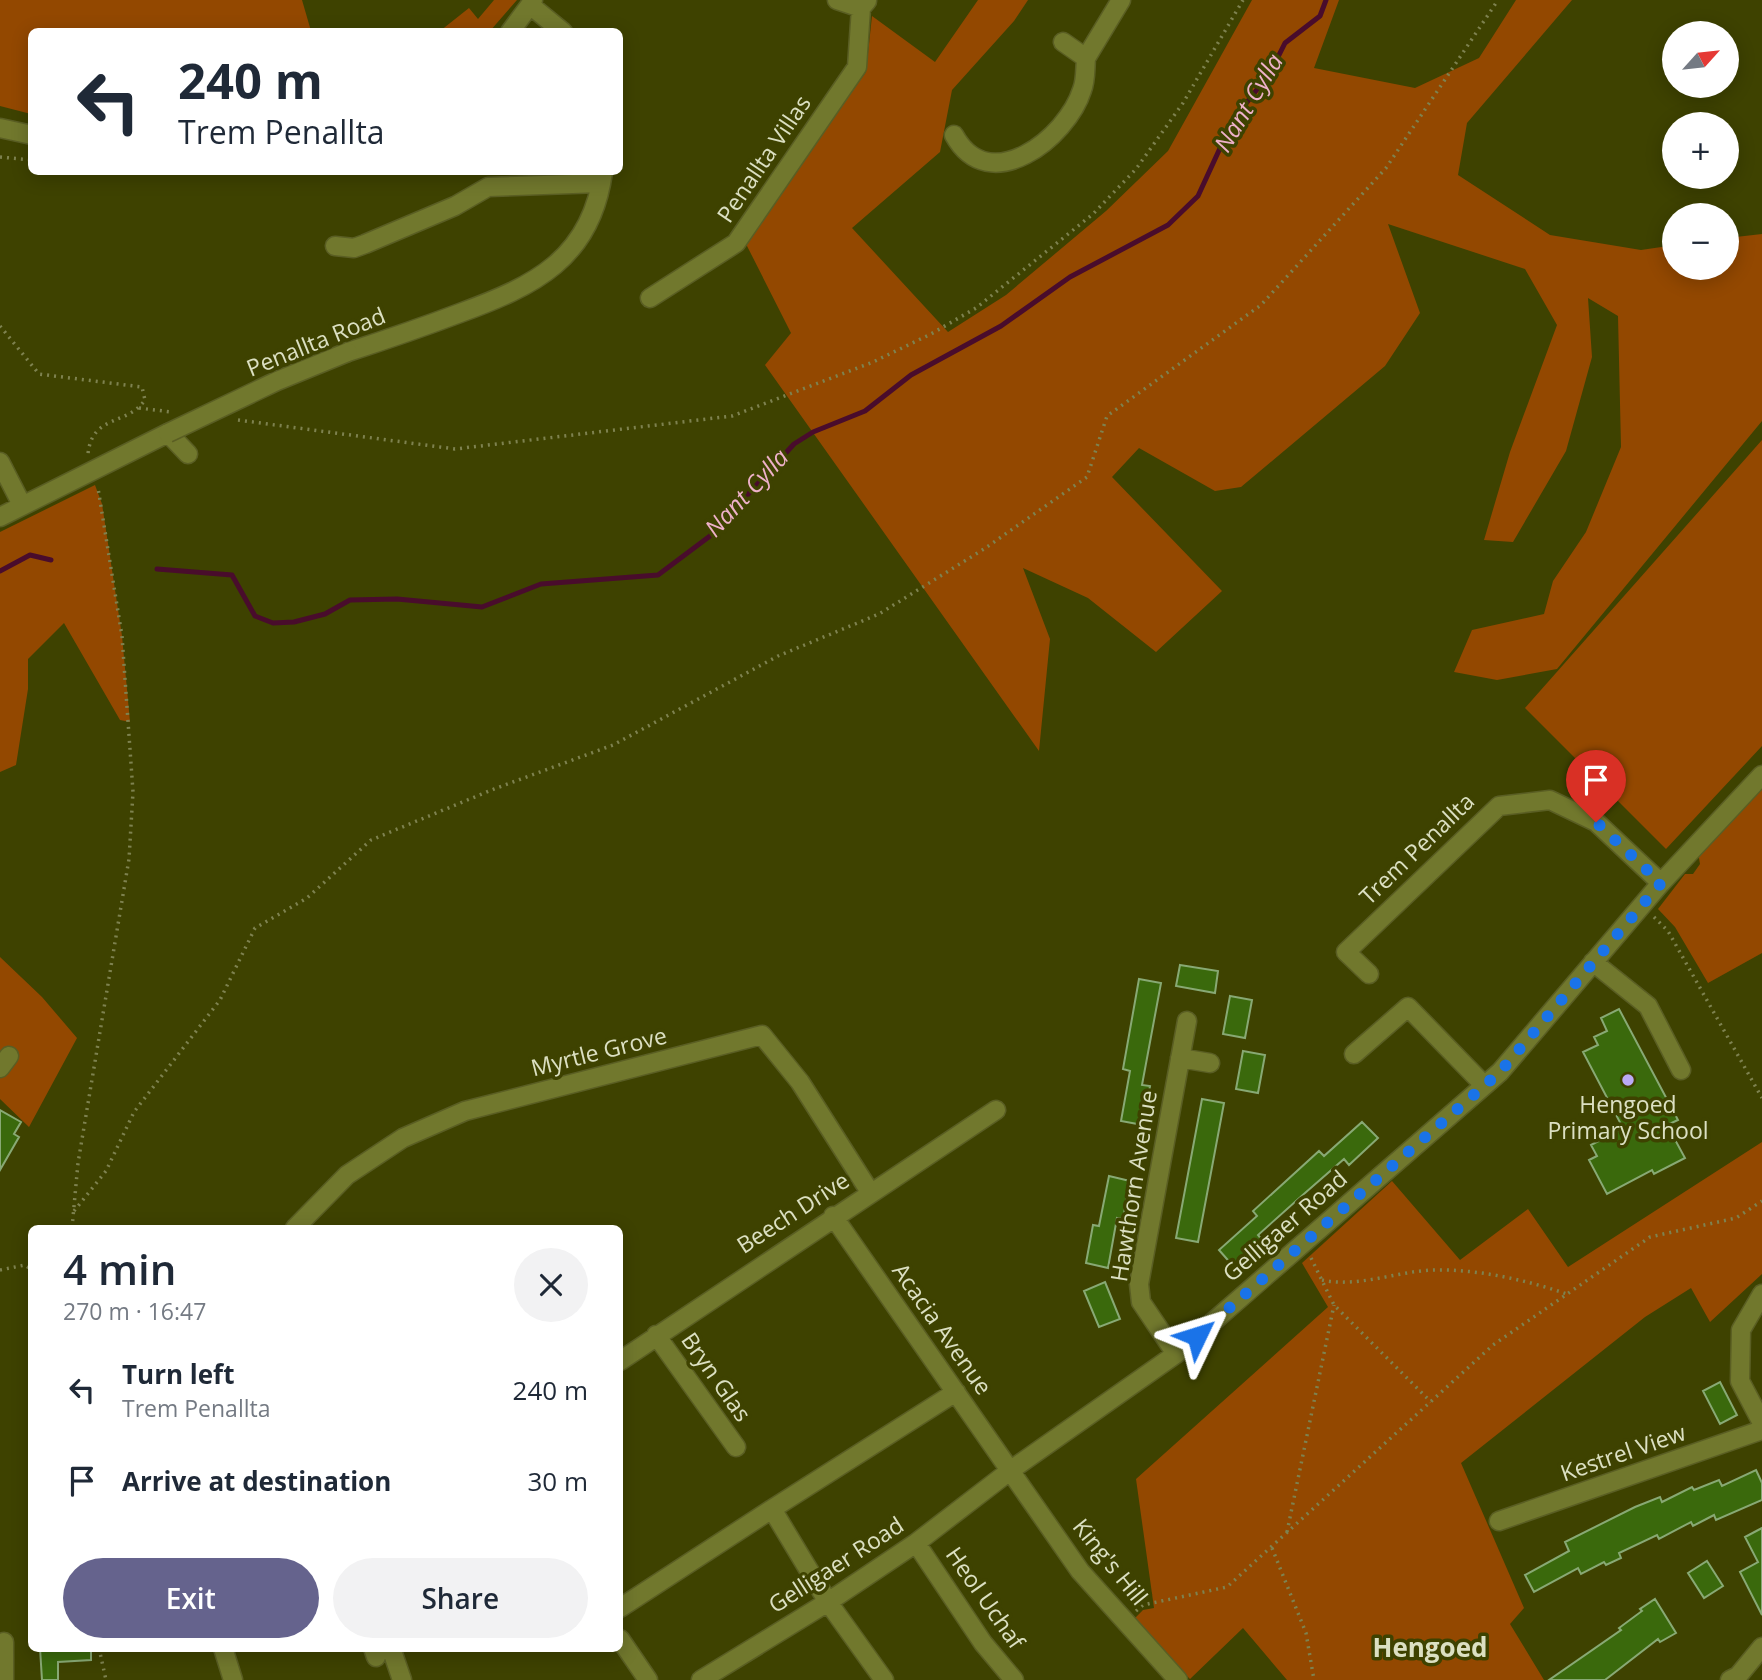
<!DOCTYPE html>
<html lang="en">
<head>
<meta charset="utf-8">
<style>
  body { margin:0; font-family:"Open Sans",sans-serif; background:#f2f2f3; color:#1f2937; height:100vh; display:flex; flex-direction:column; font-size:26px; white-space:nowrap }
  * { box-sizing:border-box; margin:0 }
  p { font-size:23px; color:#747a83 }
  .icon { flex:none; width:38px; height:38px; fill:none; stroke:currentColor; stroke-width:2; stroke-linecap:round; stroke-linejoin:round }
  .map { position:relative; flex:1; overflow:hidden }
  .sheet { position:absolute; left:28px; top:1225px; width:595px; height:427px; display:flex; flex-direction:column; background:#fff; border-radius:10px; box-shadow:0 4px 18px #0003 }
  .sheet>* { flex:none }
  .guide { position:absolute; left:28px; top:28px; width:595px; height:147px; border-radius:10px; box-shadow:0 4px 18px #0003; background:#fff; color:#1f2937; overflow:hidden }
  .needle { width:46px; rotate:63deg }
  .fabs { position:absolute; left:1662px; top:21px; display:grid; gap:14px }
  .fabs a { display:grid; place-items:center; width:77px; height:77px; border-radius:50%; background:#fff; box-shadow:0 4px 18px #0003; font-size:35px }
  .pin { position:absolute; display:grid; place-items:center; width:60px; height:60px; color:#fff; margin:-72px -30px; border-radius:50% 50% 50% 0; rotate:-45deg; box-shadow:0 0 7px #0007 }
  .pin .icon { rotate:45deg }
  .me { position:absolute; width:77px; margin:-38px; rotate:49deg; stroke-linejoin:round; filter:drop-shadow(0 0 5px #0008) }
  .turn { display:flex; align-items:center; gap:24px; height:147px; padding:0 35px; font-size:32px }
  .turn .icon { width:91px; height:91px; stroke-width:2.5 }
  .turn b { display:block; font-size:49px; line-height:60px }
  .round { display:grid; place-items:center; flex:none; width:74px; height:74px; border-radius:37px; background:#f2f2f3 }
  .overview { display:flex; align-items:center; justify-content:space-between; height:119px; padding:0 35px }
  h1 { font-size:42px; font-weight:600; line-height:52px }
  .cta { display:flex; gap:14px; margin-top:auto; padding:14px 35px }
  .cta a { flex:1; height:80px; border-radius:42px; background:#65638d; color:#fff; font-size:28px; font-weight:600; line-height:80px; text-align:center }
  .cta a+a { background:#f2f2f3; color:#1f2937 }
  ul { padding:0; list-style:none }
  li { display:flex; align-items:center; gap:21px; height:91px; padding:0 35px }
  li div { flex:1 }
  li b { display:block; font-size:26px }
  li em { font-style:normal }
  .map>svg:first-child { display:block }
</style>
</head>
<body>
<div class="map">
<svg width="1762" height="1680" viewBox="0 0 1762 1680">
  <rect width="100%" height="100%" fill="#3e4200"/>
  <path fill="#934800" d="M0 0H302L311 31 32 32 31 114 0 106Z
    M494 0H517L490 31H440L469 8 478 19Z
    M978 0H1028L1014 21 952 90 940 152 852 228 948 332 1006 295 1106 211 1168 151 1252 0H1339L1314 68 1415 88 1479 58 1516 0H1572L1467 123 1458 175 1550 235 1641 250 1675 245V268H1727V238L1762 234V421L1557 669 1497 680 1454 672 1472 630 1544 614 1553 581 1586 532 1621 447 1618 316 1588 298 1592 357 1566 451 1513 542 1484 540 1510 452 1557 325 1525 269 1388 224 1420 313 1385 366 1241 487 1215 491 1139 448 1112 477 1222 591 1156 652 1088 598 1023 568 1050 639 1039 751 765 365 791 333 745 242 866 72 872 16 935 62Z
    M1762 440V746L1666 849 1525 708Z
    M95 485 102 504 122 636 130 722 120 720 64 623 28 659V689L16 765 0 772V532Z
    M1762 785V953L1708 983 1675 927 1658 909 1685 874H1693L1700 864 1698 852Z
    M0 957 42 997 77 1038 29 1127 0 1099Z
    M1762 1142V1274L1710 1322 1691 1288 1645 1317 1461 1463 1524 1608 1510 1624 1544 1680H1287L1243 1628 1190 1679 1132 1621 1143 1610 1154 1608 1136 1479 1328 1307 1302 1263 1392 1181 1460 1260 1528 1209 1568 1267Z"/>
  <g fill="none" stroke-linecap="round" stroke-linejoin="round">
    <path stroke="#490c2c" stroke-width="5" d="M157 569 232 575 255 616 273 623 294 622 325 614 350 600 397 599 482 607 541 584 658 575 710 536 794 444 813 432 865 411 911 375 1001 326 1070 277 1168 225 1198 196 1233 120 1270 73 1285 43 1320 16 1326 0
      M0 571 30 555 51 560"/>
  </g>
  <path fill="#3a690c" stroke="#88a974" stroke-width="2" d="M1180 965 1218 971 1215 993 1176 986Z
    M1139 979 1161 983 1142 1085 1150 1086 1143 1125 1121 1121 1130 1071 1123 1069Z
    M1230 996 1252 1000 1245 1038 1223 1034Z
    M1619 1009 1678 1120 1667 1125 1685 1158 1654 1174 1652 1170 1607 1194 1589 1160 1597 1156 1591 1145 1623 1128 1583 1052 1598 1045 1594 1037 1607 1031 1601 1018Z
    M1243 1051 1265 1055 1258 1093 1236 1089Z
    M1202 1099 1224 1103 1198 1242 1176 1238Z
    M0 1110 21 1122 14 1134 19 1137 0 1170Z
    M1362 1122 1378 1138 1349 1165 1344 1159 1305 1193 1258 1235 1263 1241 1234 1267 1219 1250 1257 1216 1253 1211 1319 1151 1324 1156Z
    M1109 1176 1130 1181 1123 1219 1117 1218 1108 1268 1086 1263 1093 1225 1099 1226Z
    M1105 1282 1120 1319 1099 1327 1084 1291Z
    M1720 1382 1737 1415 1720 1424 1703 1391Z
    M1756 1470 1762 1483V1500L1716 1520 1714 1515 1693 1526 1691 1522 1659 1539 1657 1535 1619 1553 1621 1558 1606 1565 1604 1562 1581 1574 1578 1568 1534 1592 1525 1575 1569 1551 1565 1542 1635 1507 1660 1497 1662 1502 1692 1487 1694 1490 1719 1480 1722 1486Z
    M1762 1528V1615L1740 1572 1758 1562 1745 1537Z
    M1707 1561 1723 1586 1704 1598 1688 1573Z
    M1655 1599 1676 1633 1660 1642 1658 1639 1605 1680H1549L1621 1630 1619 1628 1642 1611 1640 1609Z
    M40 1648H91V1660L58 1662V1680H42Z"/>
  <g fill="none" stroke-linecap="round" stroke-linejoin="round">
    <g stroke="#5a5e23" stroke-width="21">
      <path id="minor" d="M533 0 530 5 563 32
        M837 0 861 8 867 1
        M510 32 530 5
        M1063 42 1086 58 1121 0
        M0 128 32 135
        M954 135C989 199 1067 138 1082 90 1086 80 1085 69 1086 58
        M335 246 354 248 365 244 455 206 488 187 601 183
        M650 298 736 243 857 67 861 8
        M348 352C385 340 423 327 460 313 534 286 591 259 603 172
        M0 462 22 505
        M0 517 168 433 188 454
        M1593 962 1648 1006 1681 1070
        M1369 974 1346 952 1499 806 1550 800 1596 822 1661 883
        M1354 1054 1408 1007 1484 1085
        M1180 1058 1210 1063
        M0 1068 9 1056
        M833 1216 1080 1571 1178 1680
        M295 1228 347 1175 403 1138 465 1111 762 1035 800 1082 870 1192
        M1762 1294 1741 1330 1740 1381 1762 1423
        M656 1335 736 1447
        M1176 1354 1141 1302 1139 1284 1187 1021
        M620 1361 996 1110
        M772 1509 956 1392
        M1499 1521 1762 1430
        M916 1543 983 1643 1014 1680
        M620 1608 772 1509 828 1602 884 1680
        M620 1639 648 1680
        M223 1648 233 1680
        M373 1648 376 1657
        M391 1648 402 1680
        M4 1680V1642
        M701 1680 828 1602 916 1543 1011 1470 1176 1354 1500 1072 1661 883 1762 775
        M1730 1680 1738 1676 1762 1647"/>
    </g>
    <path stroke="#7e824f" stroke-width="3.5" stroke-dasharray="2 5" stroke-linecap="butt" d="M0 157 32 160
      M0 326 39 374 142 387 145 400C127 426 92 414 88 454
      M139 408 171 412
      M238 420 455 449 732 416 873 362 931 334 976 308 1093 214 1136 169 1183 103 1243 0
      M1654 917 1668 931 1762 1098
      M74 1211 106 1171 134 1112 220 1000 255 928 307 898 371 840 494 789 613 745 778 656 879 614 984 549 1087 477 1107 416 1261 305 1386 168 1498 0
      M72 1228 78 1163 129 859 133 792 122 636 98 488
      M1311 1258 1334 1305 1431 1402
      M0 1270 25 1265 32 1270
      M1322 1280C1359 1288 1397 1271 1434 1270 1478 1269 1526 1280 1567 1294
      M1287 1532 1334 1305
      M1272 1548 1306 1633 1314 1680
      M1136 1611 1143 1605 1227 1587 1493 1345 1650 1237 1736 1218 1762 1201
      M99 1648 106 1680"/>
    <use href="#minor" stroke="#71782d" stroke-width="18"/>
    <g stroke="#5a5e23" stroke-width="21" stroke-linecap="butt">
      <path id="minor-bridge" d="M168 433 277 381 348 352"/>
    </g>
    <use href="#minor-bridge" stroke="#71782d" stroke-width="18"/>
  </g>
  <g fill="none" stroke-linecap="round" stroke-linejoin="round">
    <path stroke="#1a73e8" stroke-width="12" stroke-dasharray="0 21.6" d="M1197 1336 1500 1072 1661 883 1596 822"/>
  </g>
  <circle fill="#bbaaf6" stroke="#3e4200" stroke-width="2.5" cx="1628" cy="1080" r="7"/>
  <g text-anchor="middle" stroke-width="7" stroke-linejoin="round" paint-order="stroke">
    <g font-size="23" fill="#dce0c2" stroke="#3e4200">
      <text transform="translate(764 159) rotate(-56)" y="8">Penallta Villas</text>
      <text transform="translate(316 342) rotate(-22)" y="8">Penallta Road</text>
      <text transform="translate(1417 849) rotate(-44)" y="8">Trem Penallta</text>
      <text transform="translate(599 1052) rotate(-14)" y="8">Myrtle Grove</text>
      <text transform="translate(1134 1186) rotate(-81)" y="8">Hawthorn Avenue</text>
      <text transform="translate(793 1213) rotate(-33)" y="8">Beech Drive</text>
      <text transform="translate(1285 1226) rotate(-41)" y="8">Gelligaer Road</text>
      <text transform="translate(942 1329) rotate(55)" y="8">Acacia Avenue</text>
      <text transform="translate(716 1377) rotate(55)" y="8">Bryn Glas</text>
      <text transform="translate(1623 1453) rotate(-19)" y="8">Kestrel View</text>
      <text transform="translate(1110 1562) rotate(51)" y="8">King's Hill</text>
      <text transform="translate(836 1565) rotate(-33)" y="8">Gelligaer Road</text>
      <text transform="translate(985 1598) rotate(55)" y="8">Heol Uchaf</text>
    </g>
    <g font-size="23" fill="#dce0c2" stroke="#3e4200">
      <text x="1628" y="1113">Hengoed<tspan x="1628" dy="26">Primary School</tspan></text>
    </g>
    <g font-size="24" font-style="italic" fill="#eeb1c9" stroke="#3e4200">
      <text transform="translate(1249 103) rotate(-59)" y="8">Nant Cylla</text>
      <text transform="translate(747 493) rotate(-47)" y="8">Nant Cylla</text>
    </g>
    <g font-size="26" font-weight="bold" fill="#dce0c2" stroke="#3e4200">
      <text x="1430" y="1657">Hengoed</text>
    </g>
  </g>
</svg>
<div class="fabs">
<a><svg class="needle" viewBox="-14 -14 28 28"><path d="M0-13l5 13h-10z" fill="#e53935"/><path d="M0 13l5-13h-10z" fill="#747a83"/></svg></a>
<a>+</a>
<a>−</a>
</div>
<div class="pin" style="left:1596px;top:822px;background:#d93025"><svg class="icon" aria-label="arrive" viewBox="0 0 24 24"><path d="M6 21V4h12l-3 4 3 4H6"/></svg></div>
<svg class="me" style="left:1197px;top:1336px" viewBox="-20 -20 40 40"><path d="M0-17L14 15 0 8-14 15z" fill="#1a73e8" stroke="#fff" stroke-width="4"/></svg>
<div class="guide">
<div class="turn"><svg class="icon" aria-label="left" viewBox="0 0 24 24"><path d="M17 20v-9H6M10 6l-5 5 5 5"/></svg><div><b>240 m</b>Trem Penallta</div></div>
</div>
<section class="sheet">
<div class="overview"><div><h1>4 min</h1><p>270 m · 16:47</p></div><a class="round"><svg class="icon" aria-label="close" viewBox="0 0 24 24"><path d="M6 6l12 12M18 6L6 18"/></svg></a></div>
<ul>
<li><svg class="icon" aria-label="left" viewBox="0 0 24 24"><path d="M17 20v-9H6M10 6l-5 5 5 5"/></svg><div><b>Turn left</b><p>Trem Penallta</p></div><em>240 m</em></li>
<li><svg class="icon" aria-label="arrive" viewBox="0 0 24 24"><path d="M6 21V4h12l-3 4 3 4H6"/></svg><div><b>Arrive at destination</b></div><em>30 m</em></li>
</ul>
<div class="cta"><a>Exit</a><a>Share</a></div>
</section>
</div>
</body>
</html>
